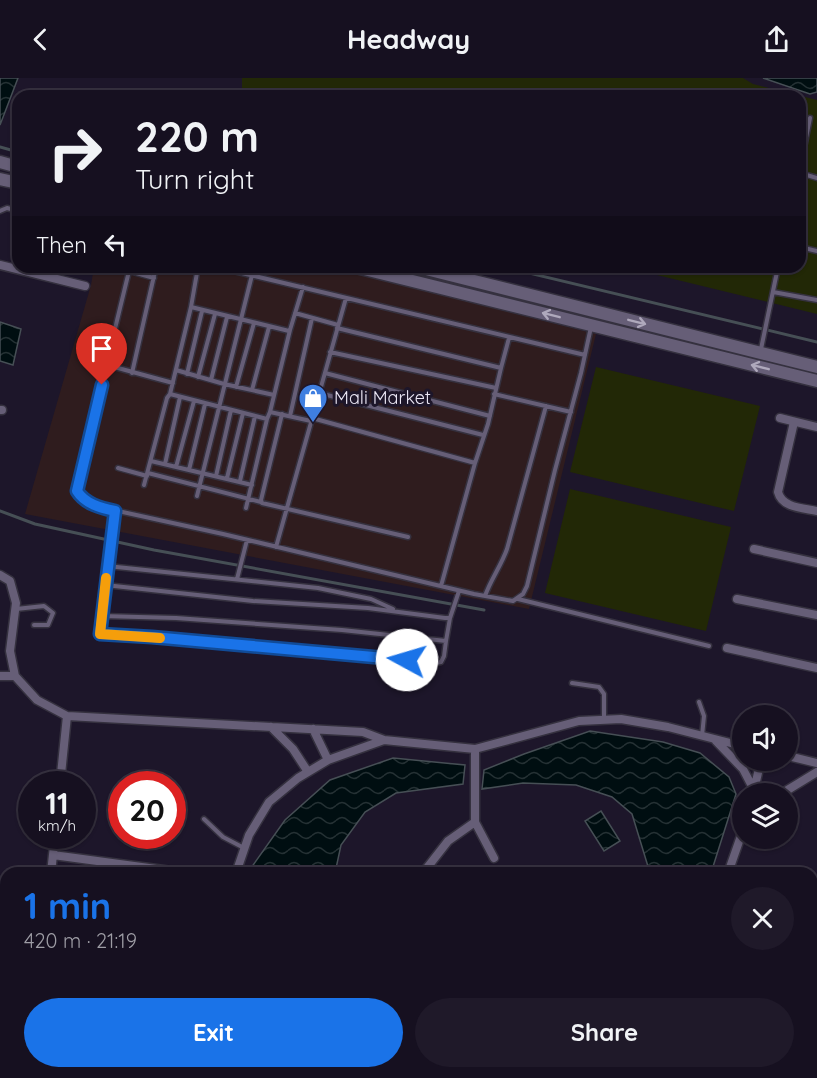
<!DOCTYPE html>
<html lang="en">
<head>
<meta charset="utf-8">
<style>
  body { margin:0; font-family:Quicksand,sans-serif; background:#1f1929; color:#f1f3f6; height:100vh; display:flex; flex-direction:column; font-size:22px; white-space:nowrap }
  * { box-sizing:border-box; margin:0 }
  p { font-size:20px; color:#9e9da5 }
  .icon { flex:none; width:33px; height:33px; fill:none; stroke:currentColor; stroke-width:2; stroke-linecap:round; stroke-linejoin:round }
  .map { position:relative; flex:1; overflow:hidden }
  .panel { position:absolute; left:0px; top:789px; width:818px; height:212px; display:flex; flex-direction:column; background:#161020; border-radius:18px 18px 0 0; box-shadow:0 2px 4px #0004,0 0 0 2px #35303e }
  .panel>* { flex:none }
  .hud { position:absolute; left:12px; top:12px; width:794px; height:183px; border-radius:18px; box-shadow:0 2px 4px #0004,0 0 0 2px #35303e; background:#161020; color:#f1f3f6; overflow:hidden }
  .controls { position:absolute; left:732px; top:627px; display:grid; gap:12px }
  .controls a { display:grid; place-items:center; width:66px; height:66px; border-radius:50%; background:#161020; box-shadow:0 2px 4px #0004,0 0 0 2px #35303e; font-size:30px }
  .speed { position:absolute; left:18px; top:693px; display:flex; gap:12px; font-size:30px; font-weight:700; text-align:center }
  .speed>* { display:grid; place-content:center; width:78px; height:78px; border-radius:50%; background:#161020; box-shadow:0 2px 4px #0004,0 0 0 2px #35303e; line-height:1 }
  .speed small { font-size:15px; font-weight:400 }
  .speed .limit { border:9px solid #d22; background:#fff; color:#111 }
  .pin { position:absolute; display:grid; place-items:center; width:51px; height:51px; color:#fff; margin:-62px -26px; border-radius:50% 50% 50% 0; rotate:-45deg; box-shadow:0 0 6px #0007 }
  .pin .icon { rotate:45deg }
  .me { position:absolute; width:66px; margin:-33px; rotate:276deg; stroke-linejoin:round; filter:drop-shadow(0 0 4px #0008) }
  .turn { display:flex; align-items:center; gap:21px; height:126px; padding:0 24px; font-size:27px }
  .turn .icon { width:78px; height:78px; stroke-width:2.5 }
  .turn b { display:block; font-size:42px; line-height:51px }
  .then { display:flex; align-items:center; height:57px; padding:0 24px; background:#0003; gap:12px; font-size:22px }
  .round { display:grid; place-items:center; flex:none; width:63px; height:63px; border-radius:32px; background:#1f1929 }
  .head { display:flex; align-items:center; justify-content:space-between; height:102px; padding:0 24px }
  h1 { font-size:36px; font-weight:800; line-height:45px; color:#1a73e8 }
  .primary-button { display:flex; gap:12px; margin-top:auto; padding:12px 24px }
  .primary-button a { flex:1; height:69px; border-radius:36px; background:#1a73e8; color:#fff; font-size:24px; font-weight:800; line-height:69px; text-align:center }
  .primary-button a+a { background:#1f1929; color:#f1f3f6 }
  header { display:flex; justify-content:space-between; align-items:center; height:78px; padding:0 24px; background:#161020; font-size:27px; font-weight:800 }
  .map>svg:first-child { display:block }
</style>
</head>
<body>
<header><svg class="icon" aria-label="back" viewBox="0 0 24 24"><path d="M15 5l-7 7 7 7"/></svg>Headway<svg class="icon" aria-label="share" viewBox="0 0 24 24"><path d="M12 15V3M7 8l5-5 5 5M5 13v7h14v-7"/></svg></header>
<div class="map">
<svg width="817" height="1000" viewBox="0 0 817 1000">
  <defs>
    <pattern id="water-waves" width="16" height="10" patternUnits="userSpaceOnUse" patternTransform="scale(1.5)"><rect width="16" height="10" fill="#000e11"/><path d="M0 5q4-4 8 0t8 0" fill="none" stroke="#253134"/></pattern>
  </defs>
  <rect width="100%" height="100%" fill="#1d162a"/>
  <path fill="#2f1c1e" d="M94 189H332L596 256 529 531 25 436 91 207Z"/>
  <path fill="#222806" d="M242 0H743L753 6 817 22V236L624 189H800V18H242Z
    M596 289 760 328 734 433 570 394Z
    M570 411 731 449 706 553 545 515Z"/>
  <path fill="url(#water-waves)" stroke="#464f55" stroke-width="1.5" d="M0 0H18L0 47Z
    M763 0H817V14L810 16Z
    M0 244 21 251 13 287 0 283Z
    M590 653 663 664 700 675 729 699 736 716 711 795H650L632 736 612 719 576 707 523 705 482 711 484 692 524 676Z
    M393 680 465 687 463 706 396 715 365 734 341 767 335 795H250L251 790 285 742 330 702Z
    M601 733 620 763 604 773 585 743Z"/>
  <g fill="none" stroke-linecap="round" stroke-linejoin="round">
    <path stroke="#464f55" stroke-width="3" d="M0 69 18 74
      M504 189 817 264
      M0 433 35 446 154 472 484 532"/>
    <g stroke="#35313f" stroke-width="7">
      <path id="lane" d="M800 89 810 40
        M800 95 817 100
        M0 133 7 130 18 133
        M800 169 817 173
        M130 189 77 407C76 424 96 427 109 431L223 456 474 516 513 523 523 516 527 508 555 392 581 295 591 249
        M217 189 585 277
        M129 193 154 200
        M773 214 817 222
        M191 229 289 253
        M295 235 338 247
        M337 250 501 290 509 260
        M761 271 778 189
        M330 274 496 310
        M107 287 173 305
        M176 292 224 306 274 317
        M132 295 156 189
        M325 295 490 338
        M187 296 202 233
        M198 299 215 236
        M211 302 227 239
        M236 309 254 245
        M252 312 269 249
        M319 315 483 357
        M170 316 267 341
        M494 316 571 334
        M270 334 311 343
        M282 336 261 422 262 425 408 459
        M290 338 312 240
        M312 340 475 385 488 346 501 290
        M151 383 252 407
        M165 386 180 319
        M176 389 194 323
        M118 390 147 398
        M189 392 205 326
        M148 395 261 424
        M216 398 231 332
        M227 400 243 335
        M240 403 255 338
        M144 407 167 320 170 316 191 229 198 189
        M197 418 252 197
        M246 430 267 341 270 334 290 252 303 209
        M115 433 100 556 292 571 436 585 441 584 444 578 446 563
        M276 469 346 220
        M107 488 318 510 371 521 393 531
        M237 501 247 462
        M105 507 253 523 368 530 445 540H450L459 513
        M441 508 475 385
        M485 518C491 501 501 488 507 471L546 328
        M518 521 709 568
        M16 531 44 528 53 535 48 547H34
        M102 538 176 540 342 552 446 563 450 540
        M572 605 599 609 604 616V642
        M699 624 704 638 702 658
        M204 741 223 759 244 770
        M187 994 207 1000"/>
    </g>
    <g stroke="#35313f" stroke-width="11">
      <path id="street" d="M0 187 85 208
        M0 332H2
        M780 340 817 349
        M794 344 778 414C782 430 803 430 817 433
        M754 471 817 485
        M0 497 10 503 16 525 10 573 15 598 37 622 67 638 60 706
        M737 521 817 537
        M727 570 817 590
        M0 598H15
        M67 638 363 654 384 662
        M271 649 293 671 308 694
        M313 651 328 682
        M716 663 743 691 754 712
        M475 671V744L494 780
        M788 678 817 685
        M754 712 761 682
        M781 716 817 694
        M53 777 186 795
        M51 795 55 758
        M236 795 249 757 269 724 298 700 328 682 384 662 475 671 579 643 621 641 668 649 742 668
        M423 795 448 763 475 744
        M728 795 742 755
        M0 938 6 936
        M812 940 817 942
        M209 1000 210 994
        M676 1000V994"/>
    </g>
    <g stroke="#35313f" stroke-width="15">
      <path id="secondary" d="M0 84 18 89
        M0 101 18 105
        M356 189 817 303
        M418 189 817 289"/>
    </g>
    <use href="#lane" stroke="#665e77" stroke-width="4"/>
    <use href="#street" stroke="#665e77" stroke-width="8"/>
    <use href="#secondary" stroke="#665e77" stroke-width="12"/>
  </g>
  <defs><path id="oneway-shaft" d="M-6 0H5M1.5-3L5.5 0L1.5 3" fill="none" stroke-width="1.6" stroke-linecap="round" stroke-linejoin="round" transform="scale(1.5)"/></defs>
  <g stroke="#afa9bc">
    <use href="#oneway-shaft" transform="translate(551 237) rotate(-166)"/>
    <use href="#oneway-shaft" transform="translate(637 244) rotate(14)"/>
    <use href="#oneway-shaft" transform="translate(760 289) rotate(-166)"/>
  </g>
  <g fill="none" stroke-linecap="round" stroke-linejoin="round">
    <g stroke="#114b97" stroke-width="15">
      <path id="route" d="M102 307 77 413C85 426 101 430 115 433L100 556 152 559 407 582"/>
    </g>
    <use href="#route" stroke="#1a73e8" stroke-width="10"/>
    <path stroke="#f59e0b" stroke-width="10" d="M106 500 100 556 160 560"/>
  </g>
  <defs>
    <g id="shop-pin" transform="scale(1.5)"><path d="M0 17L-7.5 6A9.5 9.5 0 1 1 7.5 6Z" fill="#3f7fe0" stroke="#1d162a"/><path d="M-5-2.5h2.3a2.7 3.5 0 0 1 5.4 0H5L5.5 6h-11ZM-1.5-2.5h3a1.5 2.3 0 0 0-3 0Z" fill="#fff"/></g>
  </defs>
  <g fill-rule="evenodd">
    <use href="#shop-pin" x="313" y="320"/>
  </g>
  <g text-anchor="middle" stroke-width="6" stroke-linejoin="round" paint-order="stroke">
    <g font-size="18" fill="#ebe7f5" stroke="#1d162a" text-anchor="start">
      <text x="334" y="326">Mali Market</text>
    </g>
  </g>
</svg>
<div class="controls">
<a><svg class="icon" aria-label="sound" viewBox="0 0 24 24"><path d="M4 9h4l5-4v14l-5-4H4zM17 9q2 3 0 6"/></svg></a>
<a><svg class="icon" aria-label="layers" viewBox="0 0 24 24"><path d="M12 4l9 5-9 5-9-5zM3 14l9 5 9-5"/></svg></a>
</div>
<div class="speed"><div>11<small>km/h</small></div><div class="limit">20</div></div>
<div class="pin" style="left:102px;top:307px;background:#d93025"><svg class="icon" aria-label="arrive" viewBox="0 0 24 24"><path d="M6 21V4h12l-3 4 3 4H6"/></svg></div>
<svg class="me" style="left:407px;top:582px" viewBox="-20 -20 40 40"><circle r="19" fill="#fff"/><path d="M0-13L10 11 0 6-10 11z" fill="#1a73e8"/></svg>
<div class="hud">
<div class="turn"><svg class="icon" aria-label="right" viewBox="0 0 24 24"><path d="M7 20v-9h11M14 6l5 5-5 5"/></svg><div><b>220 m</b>Turn right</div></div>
<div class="then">Then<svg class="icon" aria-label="left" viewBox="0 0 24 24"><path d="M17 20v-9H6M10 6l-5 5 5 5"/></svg></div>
</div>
<section class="panel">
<div class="head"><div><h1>1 min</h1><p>420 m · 21:19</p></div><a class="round"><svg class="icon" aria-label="close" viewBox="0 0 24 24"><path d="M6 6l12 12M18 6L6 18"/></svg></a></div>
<div class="primary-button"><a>Exit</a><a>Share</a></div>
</section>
</div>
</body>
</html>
